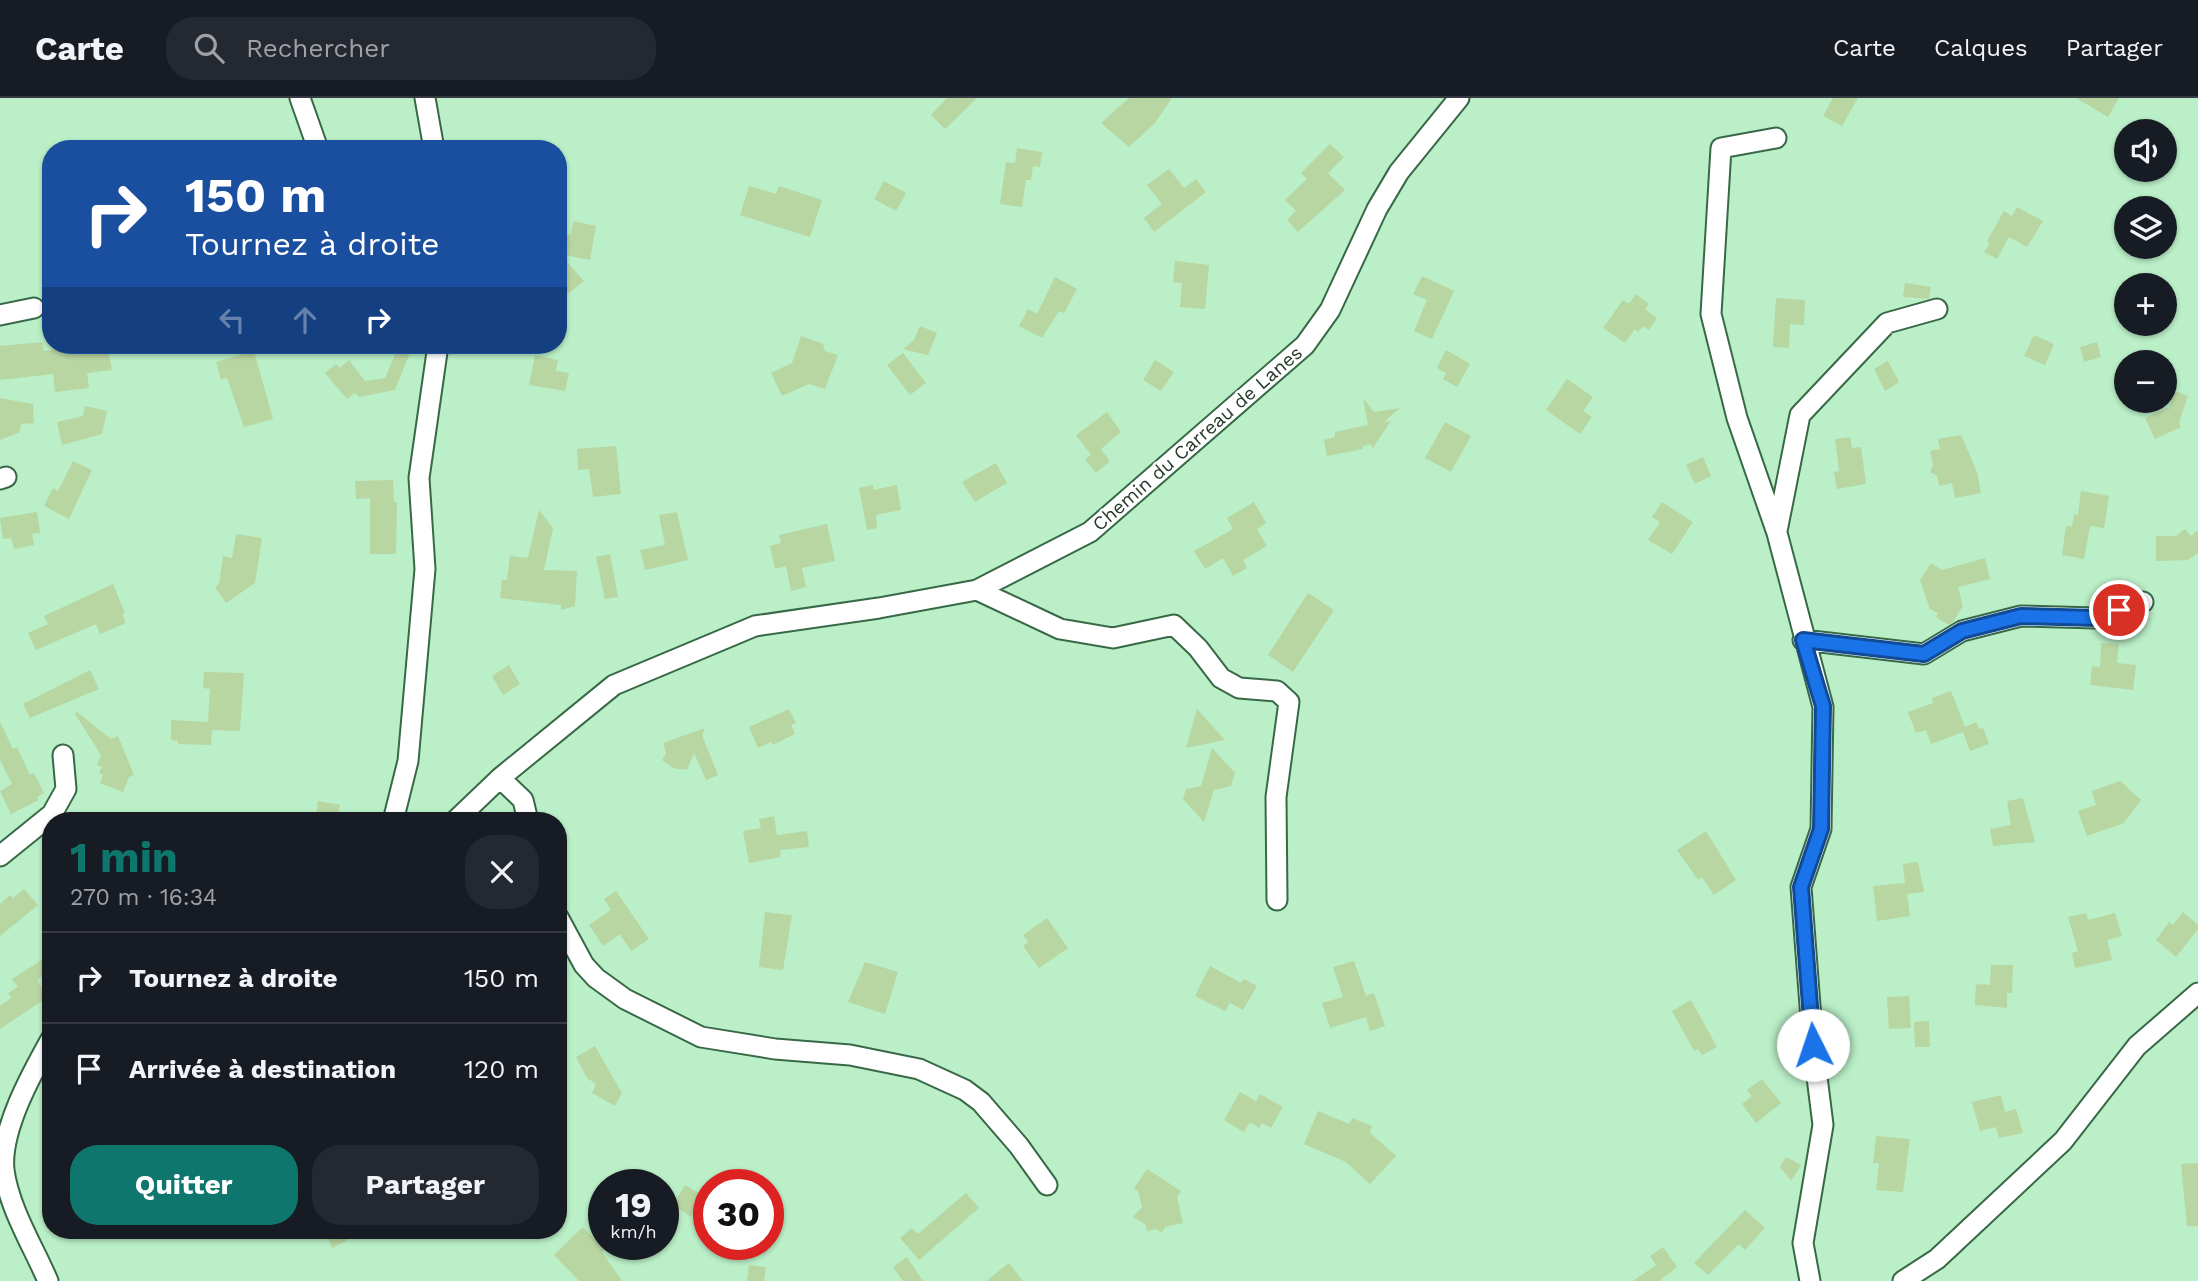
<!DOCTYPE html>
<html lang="fr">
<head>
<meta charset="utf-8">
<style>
  body { margin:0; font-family:"Work Sans",sans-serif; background:#242831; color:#f1f3f6; height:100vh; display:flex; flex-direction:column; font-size:26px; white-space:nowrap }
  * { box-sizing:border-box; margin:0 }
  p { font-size:23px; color:#9ea1a6 }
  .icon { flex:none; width:38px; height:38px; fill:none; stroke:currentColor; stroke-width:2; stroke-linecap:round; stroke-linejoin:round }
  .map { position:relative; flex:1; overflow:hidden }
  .details { position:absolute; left:42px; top:714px; width:525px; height:427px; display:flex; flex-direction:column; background:#171b24; border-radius:28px; box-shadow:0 2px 5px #0004 }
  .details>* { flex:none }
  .top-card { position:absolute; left:42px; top:42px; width:525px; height:214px; border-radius:28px; box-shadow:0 2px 5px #0004; background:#1a4fa0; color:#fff; overflow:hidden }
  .tools { position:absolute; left:2114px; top:21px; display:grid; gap:14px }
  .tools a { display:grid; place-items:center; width:63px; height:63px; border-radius:50%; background:#171b24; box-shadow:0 2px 5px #0004; font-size:35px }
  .speed { position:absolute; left:588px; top:1071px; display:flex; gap:14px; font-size:35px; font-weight:700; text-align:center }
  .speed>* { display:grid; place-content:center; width:91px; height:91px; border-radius:50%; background:#171b24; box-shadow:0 2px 5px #0004; line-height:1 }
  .speed small { font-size:18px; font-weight:400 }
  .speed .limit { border:10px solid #d22; background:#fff; color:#111 }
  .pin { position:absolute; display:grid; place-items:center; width:60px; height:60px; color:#fff; margin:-30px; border:4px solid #fff; border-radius:50%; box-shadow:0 2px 7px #0007 }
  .me { position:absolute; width:77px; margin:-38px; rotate:356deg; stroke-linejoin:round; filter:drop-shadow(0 0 5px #0008) }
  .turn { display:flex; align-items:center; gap:24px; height:147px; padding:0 28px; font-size:32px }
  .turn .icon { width:91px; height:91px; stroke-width:2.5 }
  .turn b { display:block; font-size:49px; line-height:60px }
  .lanes { display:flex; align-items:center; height:66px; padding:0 28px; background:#0003; justify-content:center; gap:35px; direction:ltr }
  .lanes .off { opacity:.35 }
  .round { display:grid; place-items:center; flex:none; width:74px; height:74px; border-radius:28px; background:#242831 }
  .head { display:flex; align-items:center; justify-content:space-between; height:119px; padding:0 28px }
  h1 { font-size:42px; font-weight:700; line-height:52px; color:#0f766e }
  .action { display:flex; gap:14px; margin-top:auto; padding:14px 28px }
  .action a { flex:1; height:80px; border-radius:28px; background:#0f766e; color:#fff; font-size:28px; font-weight:700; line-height:80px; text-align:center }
  .action a+a { background:#242831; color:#f1f3f6 }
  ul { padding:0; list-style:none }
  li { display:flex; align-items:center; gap:21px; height:91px; padding:0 28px; border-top:2px solid #363941 }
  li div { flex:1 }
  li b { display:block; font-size:26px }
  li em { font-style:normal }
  header { display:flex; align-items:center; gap:42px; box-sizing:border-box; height:98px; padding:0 35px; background:#171b24; border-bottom:2px solid #363941 }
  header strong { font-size:33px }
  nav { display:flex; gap:38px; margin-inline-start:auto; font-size:24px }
  .search { width:490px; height:63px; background:#242831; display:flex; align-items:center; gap:18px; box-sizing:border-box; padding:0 24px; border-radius:28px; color:#9ea1a6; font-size:26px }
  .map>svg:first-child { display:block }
</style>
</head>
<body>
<header>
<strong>Carte</strong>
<div class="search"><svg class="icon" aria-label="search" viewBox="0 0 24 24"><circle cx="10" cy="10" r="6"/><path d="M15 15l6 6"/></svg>Rechercher</div>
<nav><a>Carte</a><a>Calques</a><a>Partager</a></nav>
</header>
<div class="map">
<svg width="2198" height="1183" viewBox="0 0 2198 1183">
  <rect width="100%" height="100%" fill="#baefc7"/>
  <path fill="#b8d6a2" d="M947 0H977L945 31 931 17Z
    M1129 0H1172L1155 25 1129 49 1101 25Z
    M1833 0H1858L1842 28 1823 18Z
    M2076 0H2119L2108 19Z
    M1330 46 1344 59 1328 75 1345 92 1298 134 1287 122 1296 113 1285 102 1307 81 1301 75Z
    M1017 50 1042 54 1040 69 1033 68 1031 82H1026L1022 109 1000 106 1006 64 1015 65Z
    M1169 71 1184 90 1196 81 1206 94 1154 134 1144 120 1162 106 1147 87Z
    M884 83 906 95 896 113 874 101Z
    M749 88 776 96 779 88 822 102 810 139 740 117Z
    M2017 109 2043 123 2027 149 2009 139 1997 161 1984 154 1990 145 1987 143 2004 113 2012 118Z
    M573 123 596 128 590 162 560 156 584 183 568 196 558 184V135L571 137Z
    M1175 163 1209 167 1205 211 1180 209 1182 185 1173 184Z
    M1422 178 1454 193 1432 241 1414 233 1427 202 1413 196Z
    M1055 179 1077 191 1064 215 1059 213 1042 240 1019 228 1028 211 1037 216Z
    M1905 185 1931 189 1929 201 1903 199Z
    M1636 196 1649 206 1645 211 1657 220 1649 232 1643 228 1638 234 1635 231 1625 245 1603 230 1623 202 1629 206Z
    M1776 200 1805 202 1804 227 1790 226 1789 250 1773 249Z
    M920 228 937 235 928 257 903 251 914 242Z
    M2034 237 2054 246 2045 267 2024 258Z
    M801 238 823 246 825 253 838 257 825 291 809 286 782 298 771 275 792 265Z
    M42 244 44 253 84 248 85 255 108 251 112 272 87 275 89 290 55 294 53 276 0 282V248Z
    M2097 244 2101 259 2084 264 2080 249Z
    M399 247H413L395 292 359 299 355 295 347 301 325 275 336 266 340 270 349 262 365 283 385 280Z
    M1446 252 1470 266 1457 289 1443 281 1446 275 1437 270Z
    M254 253 273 321 244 329 227 280 221 282 216 264Z
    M903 255 926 285 910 297 887 267Z
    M535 257 558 262 556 273 569 275 565 293 529 287Z
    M1155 262 1174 274 1161 293 1143 282Z
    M1888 263 1899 284 1885 293 1874 271Z
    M1567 281 1593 299 1583 313 1592 319 1580 336 1546 312Z
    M2175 293 2188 298 2179 324 2181 329 2155 341 2145 320 2169 309Z
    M0 300 33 306 34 325 21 326 20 334 0 342Z
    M1363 300 1374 314 1400 310 1384 324 1391 323 1372 351 1371 346 1363 348V351L1327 358 1324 342 1335 339V334L1368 327Z
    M85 308 107 313 102 336 62 347 57 324 83 318Z
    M1107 314 1121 334 1101 351 1110 363 1096 375 1085 361 1091 357 1076 337Z
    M1445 324 1471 338 1451 374 1425 360Z
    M1961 337 1977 374 1981 395 1955 400 1952 385 1939 388 1937 378 1930 374 1933 367 1930 353 1940 351 1938 341Z
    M1850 339 1852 350 1861 349 1866 386 1837 391 1834 374 1839 373 1835 341Z
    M616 348 621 396 593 399 589 371 578 372 577 351Z
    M1703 359 1711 378 1695 386 1686 367Z
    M73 363 92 372 69 421 44 408 53 390 58 393Z
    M996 365 1007 385 975 404 962 384Z
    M393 382 394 404H397L396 456H370V400L356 401 355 383Z
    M873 387 874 392 897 387 901 412 876 417 877 430 867 432 859 390Z
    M2081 393 2109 398 2104 430 2090 428 2084 461 2062 457 2066 428 2072 429 2074 416 2078 417Z
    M1254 404 1266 425 1257 431 1267 448 1243 462 1247 470 1233 478 1223 460 1205 471 1194 453 1233 431 1227 420Z
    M1662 404 1693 424 1672 456 1648 442 1660 424 1652 419Z
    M539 412 553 430 544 472 577 473 575 508 561 512V507L500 500 502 482H507L510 458 528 460Z
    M37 414 40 435 32 436 34 447 14 451 11 440 3 441 0 420Z
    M677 414 688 462 645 472 640 452 665 447 659 417Z
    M827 426 835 463 802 470 806 489 791 493 786 468 775 471 770 448 781 445 779 437Z
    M2185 431 2191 438 2198 432V455L2188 462 2156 463V438H2176Z
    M236 436 262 440 255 485 226 505 215 489 219 486 223 458 232 460Z
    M610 456 618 499 605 501 596 459Z
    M1985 460 1990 481 1958 489 1963 508 1953 524 1949 527 1936 519 1938 515 1930 511 1920 482 1931 465 1942 472Z
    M113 486 125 515 122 516 126 525 100 536 96 526 36 552 28 535 48 526 44 518Z
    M1308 495 1334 512 1293 574 1268 557Z
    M2101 545 2119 546 2117 565 2136 567 2133 592 2090 587 2092 568 2100 569Z
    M509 567 520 586 503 597 492 578Z
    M90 572 99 591 30 620 23 606Z
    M204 574 244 575 240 633 212 632 211 647 178 646V643L171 642V622L208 624 210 591 203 590Z
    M1951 593 1965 629 1976 624 1979 631 1983 630 1989 646 1970 653 1963 634 1931 646 1926 632 1916 635 1908 614 1933 605 1932 600Z
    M789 611 796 625 791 627 795 636 773 647 771 644 758 650 749 629Z
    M1197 611 1225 642 1186 650Z
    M77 614 111 641 118 638 134 677 129 679 123 694 100 685 103 677 99 675 102 669 97 667 101 657 75 616Z
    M0 624 13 651 17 649 30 677 34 675 44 695 37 699 39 702 11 716 0 693 12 686 0 662Z
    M705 630 702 637 718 677 706 682 694 655 687 672 673 670 662 662 666 655 663 645Z
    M1212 650 1235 675 1231 688 1214 692 1204 724 1183 701 1186 691 1201 688Z
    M2120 683 2141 702 2124 725 2087 738 2078 713 2096 707 2092 693Z
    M2023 700 2035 744 1993 748 1990 731 2011 727 2007 703Z
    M318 703 340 707 337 723H315Z
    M774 718 777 737 807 733 809 749 780 752 781 759 749 765 743 733 761 730 759 721Z
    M1706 733 1736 782 1714 797 1702 779 1698 782 1677 752Z
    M1918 764 1924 794 1907 796 1910 818 1877 823 1873 788 1905 785 1903 766Z
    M24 791 38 807 0 838V806L10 797 13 800Z
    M616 793 649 841 631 853 620 836 603 848 589 827 611 812 604 801Z
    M765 814 792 817 783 872 759 869Z
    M2183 814 2198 827V831L2176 859 2156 842 2169 824 2173 827Z
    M2086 815 2088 822 2115 815 2122 838 2107 842 2112 862 2075 870 2072 855 2078 853 2068 819Z
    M1047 820 1068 850 1039 870 1023 848 1028 844 1023 837Z
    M51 856V871L37 882 48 899 0 931V908L11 900 8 895 18 889 12 881Z
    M1354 863 1366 898 1374 895 1385 928 1370 933 1366 919 1330 930 1322 905 1343 899 1333 869Z
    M865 864 898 874 885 916 848 904Z
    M1991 867H2013L2012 895H2007V910L1975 907 1976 886 1990 887Z
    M1210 868 1241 885 1244 881 1257 888 1243 912 1230 905 1225 913 1195 898Z
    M1909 898 1911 930 1889 931 1887 899Z
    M1691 902 1717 949 1702 957 1698 951 1694 953 1672 913Z
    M1929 923 1930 949H1915L1914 924Z
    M595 948 622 995 615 1008 592 995 596 986 587 980 576 959Z
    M1762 981 1781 1005 1756 1025 1742 1006 1752 998 1747 992Z
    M1240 994 1256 1003 1260 996 1283 1009 1271 1030 1262 1025 1259 1030 1250 1024 1244 1034 1224 1022Z
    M2001 997 2005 1014 2016 1011 2023 1035 1999 1040 1996 1029 1980 1033 1972 1004Z
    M1318 1013 1349 1026 1352 1020 1372 1028 1370 1035 1396 1058 1370 1086 1346 1064 1304 1046Z
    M1876 1038 1910 1041 1903 1094 1876 1092 1879 1065H1873Z
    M1786 1059 1801 1067 1791 1083 1780 1069Z
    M2198 1065V1128H2187L2181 1066Z
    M1147 1071 1181 1093 1177 1099 1183 1125 1165 1129 1162 1135 1157 1131 1147 1133 1145 1126 1133 1119 1142 1109 1138 1093 1134 1090Z
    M685 1087 704 1098 691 1119 673 1107Z
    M966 1095 979 1110 919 1162 900 1140 912 1130 918 1136Z
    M1745 1112 1765 1130 1745 1152 1739 1146 1708 1177 1694 1165Z
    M583 1129 605 1152 602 1154 622 1183H579L554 1157Z
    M324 1132H342L347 1143 332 1150Z
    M1663 1149 1677 1169 1659 1183H1633L1656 1167 1650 1158Z
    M907 1159 923 1183H903L893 1169Z
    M1009 1165 1023 1183H986Z
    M749 1167 766 1169 764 1183H747Z"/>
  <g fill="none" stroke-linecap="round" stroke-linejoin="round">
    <g stroke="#386947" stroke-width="23">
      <path id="minor" d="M300 0 318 51
        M425 0 434 51
        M1776 40 1721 50 1711 216 1737 320 1777 435 1823 609 1821 731 1801 789 1813 947 1823 1027 1803 1145 1810 1183
        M0 217 34 210
        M0 381 6 379
        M1777 433 1800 317 1887 225 1937 211
        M977 492 1060 531 1113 540 1174 527 1198 550 1221 580 1239 590 1277 593 1289 604 1276 699 1277 802
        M1803 542 1924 556 1962 533 2021 518 2096 520 2143 504
        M500 680 523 702 528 723
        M393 723 408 663 425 471 419 380 438 247
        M455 723 500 680 614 587 755 528 879 510 977 492 1090 434 1305 247 1330 212 1377 111 1399 74 1459 0
        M0 758 52 716 66 691 63 657
        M558 819 584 867 596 880 625 901 701 939 775 951 850 957 919 971 965 992 981 1004 1019 1048 1047 1087
        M48 1183C33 1148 9 1110 4 1072 0 1032 32 975 51 941
        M1903 1183 1937 1161 2063 1043 2137 948 2198 895"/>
    </g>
    <use href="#minor" stroke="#fff" stroke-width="19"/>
  </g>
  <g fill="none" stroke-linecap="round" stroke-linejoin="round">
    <g stroke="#114b97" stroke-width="18">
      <path id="route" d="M1813 947 1801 789 1821 731 1823 608 1803 542 1924 556 1962 533 2021 518 2096 520 2119 512"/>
    </g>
    <use href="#route" stroke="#1a73e8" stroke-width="12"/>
  </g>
  <g text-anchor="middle" stroke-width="5" stroke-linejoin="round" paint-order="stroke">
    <g font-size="19" fill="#263b2c" stroke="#fff">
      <text transform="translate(1197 340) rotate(-41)" y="7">Chemin du Carreau de Lanes</text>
    </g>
  </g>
</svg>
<div class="tools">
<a><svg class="icon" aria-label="sound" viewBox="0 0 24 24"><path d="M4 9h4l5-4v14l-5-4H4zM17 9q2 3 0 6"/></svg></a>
<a><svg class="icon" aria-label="layers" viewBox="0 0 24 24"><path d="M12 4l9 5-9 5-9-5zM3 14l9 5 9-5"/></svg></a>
<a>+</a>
<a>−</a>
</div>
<div class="speed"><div>19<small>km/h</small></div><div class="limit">30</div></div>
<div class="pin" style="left:2119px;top:512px;background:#d93025"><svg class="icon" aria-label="arrive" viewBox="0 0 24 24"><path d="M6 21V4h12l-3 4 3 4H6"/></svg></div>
<svg class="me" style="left:1813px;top:947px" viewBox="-20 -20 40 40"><circle r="19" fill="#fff"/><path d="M0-13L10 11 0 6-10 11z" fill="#1a73e8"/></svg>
<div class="top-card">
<div class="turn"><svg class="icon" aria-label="right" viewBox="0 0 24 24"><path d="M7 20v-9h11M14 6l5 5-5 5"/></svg><div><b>150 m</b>Tournez à droite</div></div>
<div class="lanes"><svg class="icon off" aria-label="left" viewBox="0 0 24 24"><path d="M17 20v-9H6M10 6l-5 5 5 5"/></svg><svg class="icon off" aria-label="ahead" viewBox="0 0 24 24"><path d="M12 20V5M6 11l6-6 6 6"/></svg><svg class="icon" aria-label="right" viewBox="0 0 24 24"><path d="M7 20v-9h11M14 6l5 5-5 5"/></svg></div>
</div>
<section class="details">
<div class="head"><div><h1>1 min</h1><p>270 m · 16:34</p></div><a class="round"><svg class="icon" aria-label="close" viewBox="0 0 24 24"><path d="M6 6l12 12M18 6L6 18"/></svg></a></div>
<ul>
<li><svg class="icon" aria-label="right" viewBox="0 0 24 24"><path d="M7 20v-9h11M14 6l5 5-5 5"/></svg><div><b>Tournez à droite</b></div><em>150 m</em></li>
<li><svg class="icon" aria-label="arrive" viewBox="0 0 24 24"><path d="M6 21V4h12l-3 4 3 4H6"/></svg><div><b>Arrivée à destination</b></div><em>120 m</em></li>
</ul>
<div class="action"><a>Quitter</a><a>Partager</a></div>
</section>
</div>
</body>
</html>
